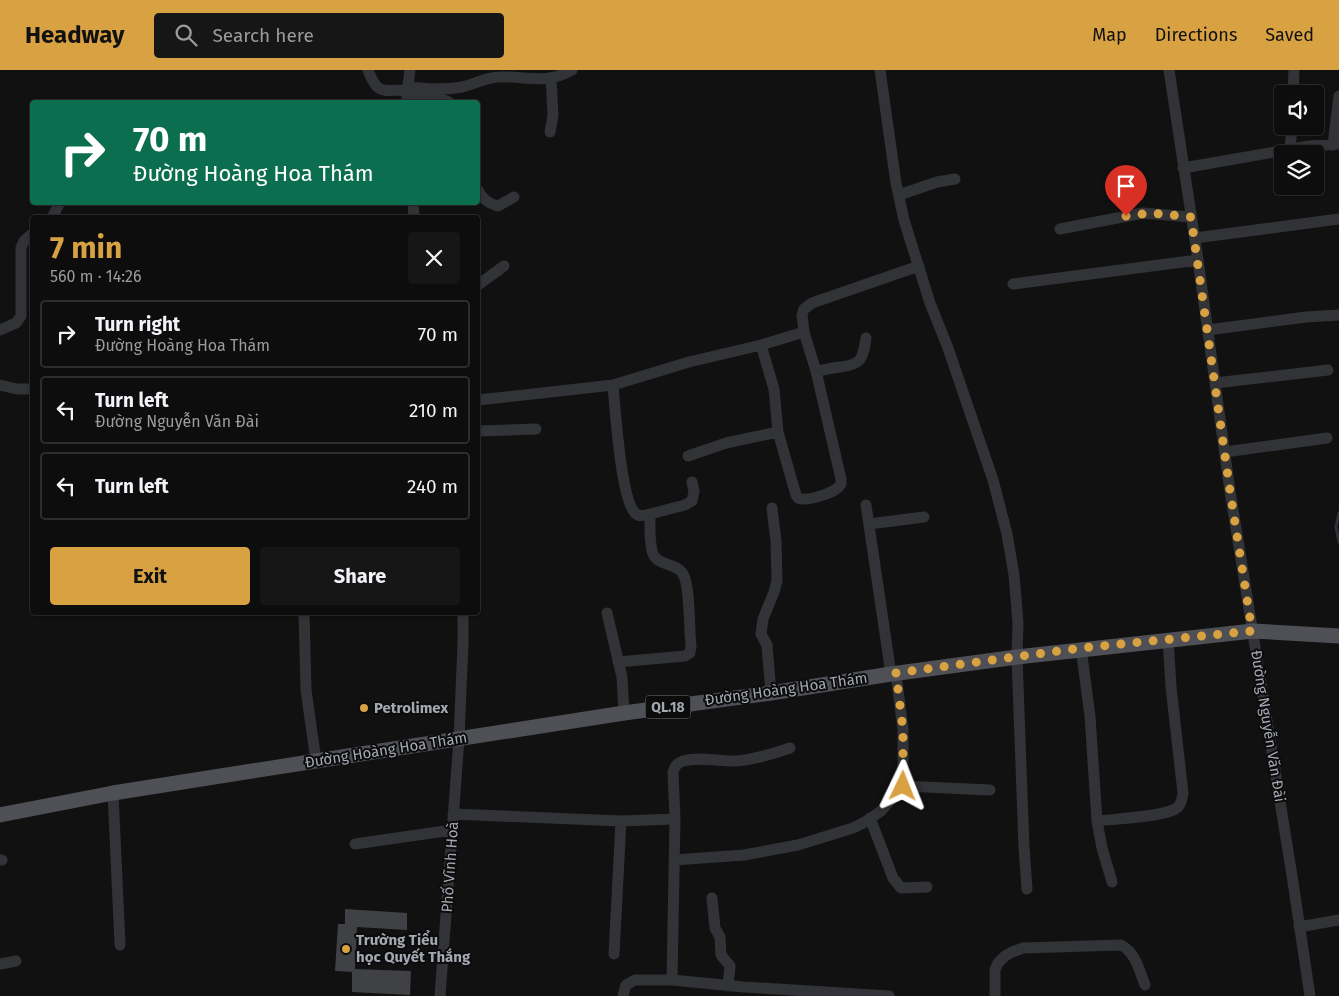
<!DOCTYPE html>
<html lang="en">
<head>
<meta charset="utf-8">
<style>
  body { margin:0; font-family:"Fira Sans",sans-serif; background:#161617; color:#f1f3f6; height:100vh; display:flex; flex-direction:column; font-size:19px; white-space:nowrap }
  * { box-sizing:border-box; margin:0 }
  p { font-size:16px; color:#9a9c9e }
  .icon { flex:none; width:28px; height:28px; fill:none; stroke:currentColor; stroke-width:2; stroke-linecap:round; stroke-linejoin:round }
  .map { position:relative; flex:1; overflow:hidden }
  .drawer { position:absolute; left:30px; top:145px; width:450px; height:400px; display:flex; flex-direction:column; background:#0d0d0e; border-radius:5px; box-shadow:0 1px 4px #0004,0 0 0 1px #2d2d2e }
  .drawer>* { flex:none }
  .hud { position:absolute; left:30px; top:30px; width:450px; height:105px; border-radius:5px; box-shadow:0 1px 4px #0004,0 0 0 1px #2d2d2e; background:#0b6e4f; color:#fff; overflow:hidden }
  .fabs { position:absolute; left:1274px; top:15px; display:grid; gap:10px }
  .fabs a { display:grid; place-items:center; width:50px; height:50px; border-radius:5px; background:#0d0d0e; box-shadow:0 1px 4px #0004,0 0 0 1px #2d2d2e; font-size:25px }
  .pin { position:absolute; display:grid; place-items:center; width:42px; height:42px; color:#fff; margin:-51px -21px; border-radius:50% 50% 50% 0; rotate:-45deg; box-shadow:0 0 5px #0007 }
  .pin .icon { rotate:45deg }
  .me { position:absolute; width:55px; margin:-28px; rotate:2deg; stroke-linejoin:round; filter:drop-shadow(0 0 4px #0008) }
  .turn { display:flex; align-items:center; gap:18px; height:105px; padding:0 20px; font-size:22px }
  .turn .icon { width:65px; height:65px; stroke-width:2.5 }
  .turn b { display:block; font-size:35px; line-height:42px }
  .round { display:grid; place-items:center; flex:none; width:52px; height:52px; border-radius:5px; background:#161617 }
  .summary { display:flex; align-items:center; justify-content:space-between; height:85px; padding:0 20px }
  h1 { font-size:30px; font-weight:700; line-height:38px; color:#d8a142 }
  .action { display:flex; gap:10px; margin-top:auto; padding:10px 20px }
  .action a { flex:1; height:58px; border-radius:5px; background:#d8a142; color:#111; font-size:20px; font-weight:700; line-height:58px; text-align:center }
  .action a+a { background:#161617; color:#f1f3f6 }
  ul { padding:0; list-style:none }
  li { display:flex; align-items:center; gap:15px; height:68px; margin:0 10px 8px; padding:0 10px; border:2px solid #2d2d2e; border-radius:5px }
  li div { flex:1 }
  li b { display:block; font-size:19px }
  li em { font-style:normal }
  header { display:flex; align-items:center; gap:30px; box-sizing:border-box; height:70px; padding:0 25px; background:#d8a142; color:#111 }
  header strong { font-size:24px }
  nav { display:flex; gap:28px; margin-inline-start:auto; font-size:18px }
  .search { width:350px; height:45px; background:#161617; display:flex; align-items:center; gap:12px; box-sizing:border-box; padding:0 18px; border-radius:5px; color:#9a9c9e; font-size:19px }
  .map>svg:first-child { display:block }
</style>
</head>
<body>
<header>
<strong>Headway</strong>
<div class="search"><svg class="icon" aria-label="search" viewBox="0 0 24 24"><circle cx="10" cy="10" r="6"/><path d="M15 15l6 6"/></svg>Search here</div>
<nav><a>Map</a><a>Directions</a><a>Saved</a></nav>
</header>
<div class="map">
<svg width="1339" height="926" viewBox="0 0 1339 926">
  <rect width="100%" height="100%" fill="#111112"/>
  <g fill="none" stroke-linecap="round" stroke-linejoin="round">
    <path stroke="#2c3339" stroke-width="3" d="M1339 443 1336 457 1339 472"/>
  </g>
  <path fill="#404145" d="M345 839 407 843V860L357 857 355 899 411 901 410 925 352 922V902L335 901 338 854H345Z"/>
  <g fill="none" stroke-linecap="round" stroke-linejoin="round">
    <path stroke="#323336" stroke-width="11" d="M368 0C378 26 382 20 408 20
      M880 0 896 113 904 150 930 233 948 278 993 410 1007 464 1014 505 1018 553 1017 587 1024 777 1027 819
      M1169 0 1198 190 1230 421 1293 812 1310 926
      M408 17C426 19 445 20 462 17 475 14 486 7 500 7 527 6 546 15 572 0
      M407 23 410 0
      M1293 24 1294 0
      M407 27H437L449 32
      M550 62 553 45 551 8
      M1333 75 1339 26
      M1290 79 1292 56
      M1183 98 1309 76 1339 74
      M478 120C482 129 488 133 498 136L514 127
      M899 125 937 112 955 109
      M413 132 414 148
      M52 148 60 132
      M1060 159 1143 143 1191 147
      M1195 168 1339 149
      M1013 214 1198 190
      M478 215 504 196
      M0 260 16 253 21 246V178L24 171 32 164
      M1208 260 1306 247 1339 245
      M761 275 774 319 778 362 796 425 798 428C807 432 836 423 841 414V409L816 301 804 262 802 245 804 239 812 233 919 196
      M816 301C824 300 832 298 840 297 862 295 863 288 866 268
      M1215 313 1328 300
      M0 315 17 319H32
      M613 315C615 338 621 429 635 443 638 446 642 446 646 445L685 435 692 431 694 421 692 412
      M478 330 613 315 689 292 761 275 804 262
      M478 361 536 359
      M1225 382 1327 368
      M688 386 726 373 778 362
      M866 435 891 604
      M869 454 924 447
      M304 542 306 620 316 691
      M607 543 622 607 624 643
      M1081 578 1090 646 1097 751 1102 778 1112 812
      M618 592 685 586 690 583 691 576C689 559 690 519 684 506 678 492 659 497 653 484 649 473 650 456 650 445
      M771 623 767 575 761 564 763 549 774 522 777 511 776 471 772 438
      M903 716 990 720
      M113 723 120 875
      M453 744 621 751 675 749
      M870 748 893 808 901 818 927 817
      M1097 751C1113 749 1168 747 1178 737 1182 733 1182 728 1183 723L1171 617 1168 569
      M355 774 452 760
      M0 790H2
      M674 790 744 785 798 775 853 758 865 752 881 741 903 716V660L896 603
      M712 828 715 858 720 867 721 885 730 896 728 916
      M1299 857 1339 850
      M614 884 621 751
      M0 894 16 891
      M672 910 675 749 673 702C675 696 677 693 683 691 700 686 720 692 737 691 756 689 773 684 790 678
      M440 926 459 669 463 573V542
      M623 926 626 915 635 910H672L744 917 889 926
      M995 926V900L998 893 1005 886 1012 882 1023 878 1121 875C1136 883 1139 900 1145 915"/>
    <path stroke="#4f5055" stroke-width="15" d="M0 745 113 723 316 691 624 643 771 623 891 604 1017 587 1253 561 1339 566"/>
  </g>
  <g fill="none" stroke-linecap="round" stroke-linejoin="round">
    <path stroke="#d8a142" stroke-width="9" stroke-dasharray="0 16.2" d="M903 716V660L896 603 1081 578 1252 561 1230 421 1191 147 1151 143 1126 146"/>
  </g>
  <g fill="#d8a142" stroke="#0c0c0d" stroke-width="2">
    <circle cx="364" cy="638" r="5"/>
    <circle cx="346" cy="879" r="5"/>
  </g>
  <g text-anchor="middle" stroke-width="4" stroke-linejoin="round" paint-order="stroke">
    <rect fill="#0c0c0d" stroke="#767980" stroke-width="1" x="645.5" y="625.5" width="45" height="23" rx="4"/>
    <g font-size="14" font-weight="bold" fill="#a4a8b1">
      <text x="668" y="642">QL.18</text>
    </g>
    <g font-size="15" fill="#a4a8b1" stroke="#0c0c0d">
      <text transform="translate(786 619) rotate(-8)" y="5">Đường Hoàng Hoa Thám</text>
      <text transform="translate(1268 656) rotate(81)" y="5">Đường Nguyễn Văn Đài</text>
      <text transform="translate(386 680) rotate(-9)" y="5">Đường Hoàng Hoa Thám</text>
      <text transform="translate(450 797) rotate(-86)" y="5">Phố Vĩnh Hoà</text>
    </g>
    <g font-size="15" font-weight="bold" fill="#a4a8b1" stroke="#0c0c0d" text-anchor="start">
      <text x="374" y="643">Petrolimex</text>
      <text x="356" y="875">Trường Tiểu<tspan x="356" dy="17">học Quyết Thắng</tspan></text>
    </g>
  </g>
</svg>
<div class="fabs">
<a><svg class="icon" aria-label="sound" viewBox="0 0 24 24"><path d="M4 9h4l5-4v14l-5-4H4zM17 9q2 3 0 6"/></svg></a>
<a><svg class="icon" aria-label="layers" viewBox="0 0 24 24"><path d="M12 4l9 5-9 5-9-5zM3 14l9 5 9-5"/></svg></a>
</div>
<div class="pin" style="left:1126px;top:146px;background:#d93025"><svg class="icon" aria-label="arrive" viewBox="0 0 24 24"><path d="M6 21V4h12l-3 4 3 4H6"/></svg></div>
<svg class="me" style="left:903px;top:716px" viewBox="-20 -20 40 40"><path d="M0-17L14 15 0 8-14 15z" fill="#d8a142" stroke="#fff" stroke-width="4"/></svg>
<div class="hud">
<div class="turn"><svg class="icon" aria-label="right" viewBox="0 0 24 24"><path d="M7 20v-9h11M14 6l5 5-5 5"/></svg><div><b>70 m</b>Đường Hoàng Hoa Thám</div></div>
</div>
<section class="drawer">
<div class="summary"><div><h1>7 min</h1><p>560 m · 14:26</p></div><a class="round"><svg class="icon" aria-label="close" viewBox="0 0 24 24"><path d="M6 6l12 12M18 6L6 18"/></svg></a></div>
<ul>
<li><svg class="icon" aria-label="right" viewBox="0 0 24 24"><path d="M7 20v-9h11M14 6l5 5-5 5"/></svg><div><b>Turn right</b><p>Đường Hoàng Hoa Thám</p></div><em>70 m</em></li>
<li><svg class="icon" aria-label="left" viewBox="0 0 24 24"><path d="M17 20v-9H6M10 6l-5 5 5 5"/></svg><div><b>Turn left</b><p>Đường Nguyễn Văn Đài</p></div><em>210 m</em></li>
<li><svg class="icon" aria-label="left" viewBox="0 0 24 24"><path d="M17 20v-9H6M10 6l-5 5 5 5"/></svg><div><b>Turn left</b></div><em>240 m</em></li>
</ul>
<div class="action"><a>Exit</a><a>Share</a></div>
</section>
</div>
</body>
</html>
